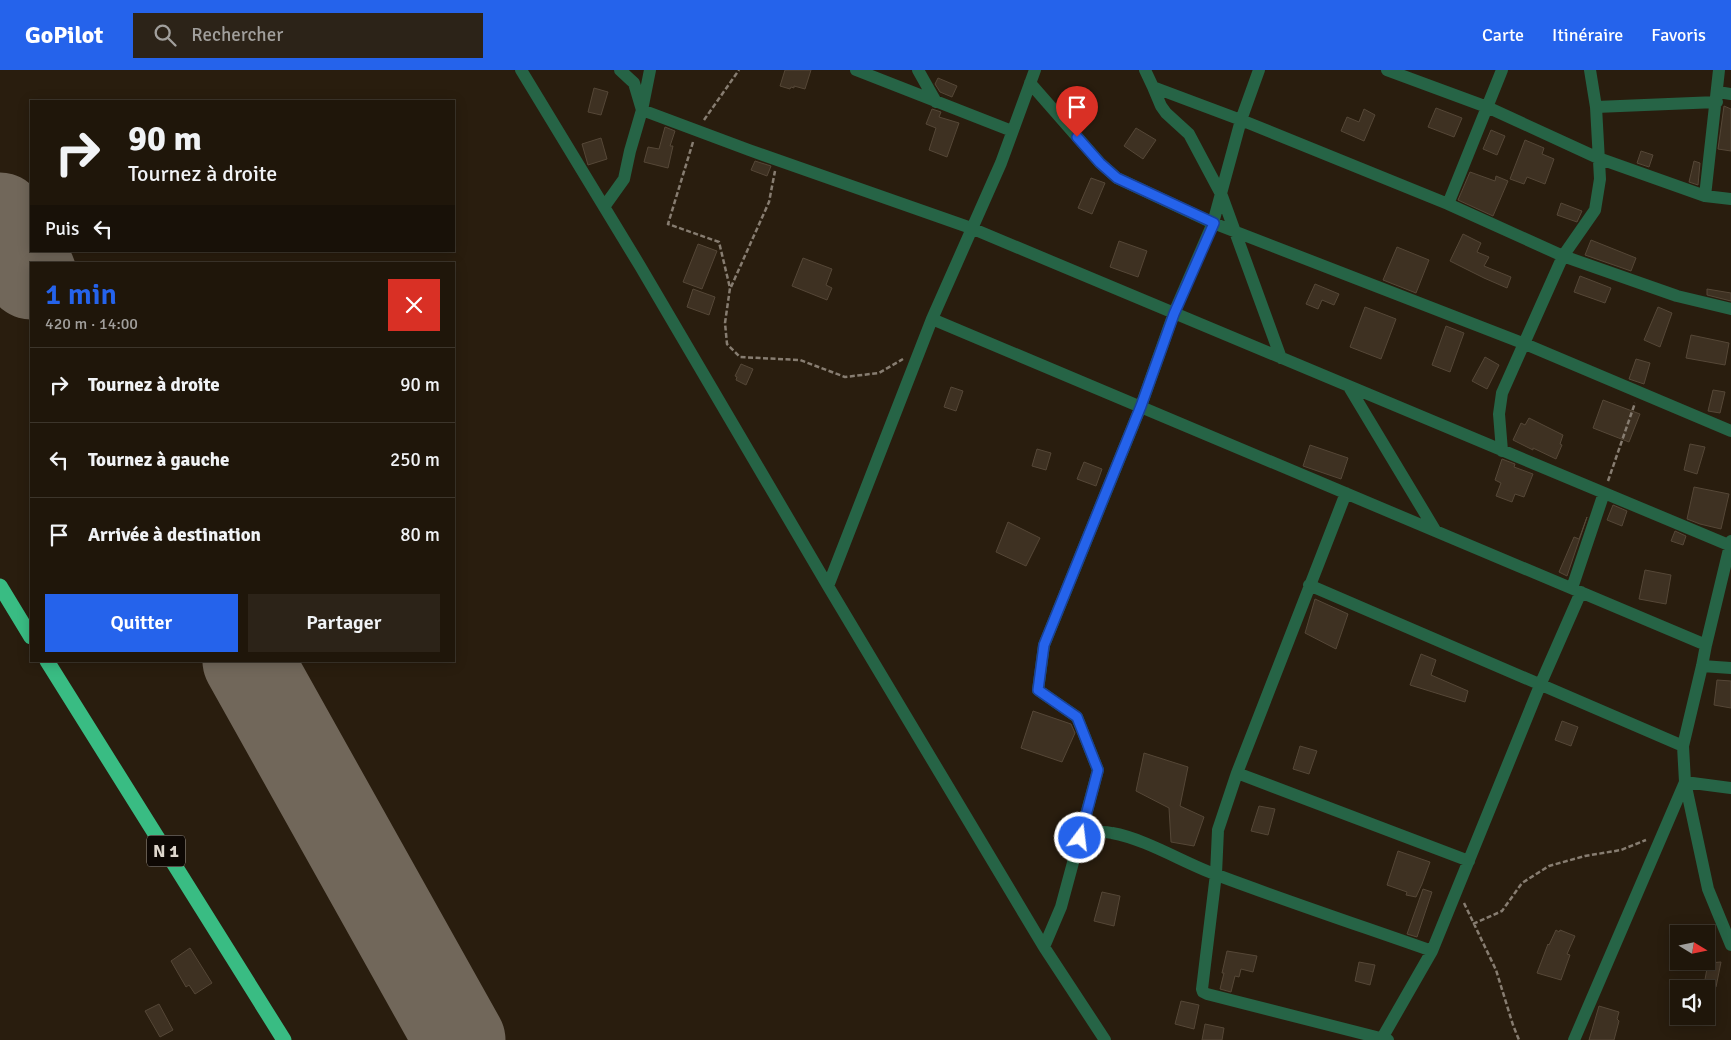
<!DOCTYPE html>
<html lang="fr">
<head>
<meta charset="utf-8">
<style>
  body { margin:0; font-family:Signika,sans-serif; background:#2c2318; color:#f1f3f6; height:100vh; display:flex; flex-direction:column; font-size:19px; white-space:nowrap }
  * { box-sizing:border-box; margin:0 }
  p { font-size:16px; color:#a19f9c }
  .icon { flex:none; width:28px; height:28px; fill:none; stroke:currentColor; stroke-width:2; stroke-linecap:round; stroke-linejoin:round }
  .map { position:relative; flex:1; overflow:hidden }
  .sheet { position:absolute; left:30px; top:192px; width:425px; height:400px; display:flex; flex-direction:column; background:#1f160a; border-radius:0px; box-shadow:0 2px 12px #0003,0 0 0 1px #3c352b }
  .sheet>* { flex:none }
  .hud { position:absolute; left:30px; top:30px; width:425px; height:152px; border-radius:0px; box-shadow:0 2px 12px #0003,0 0 0 1px #3c352b; background:#1f160a; color:#f1f3f6; overflow:hidden }
  .needle { width:32px; rotate:100deg }
  .buttons { position:absolute; left:1670px; top:855px; display:grid; gap:10px }
  .buttons a { display:grid; place-items:center; width:45px; height:45px; border-radius:0px; background:#1f160a; box-shadow:0 2px 12px #0003,0 0 0 1px #3c352b; font-size:25px }
  .pin { position:absolute; display:grid; place-items:center; width:42px; height:42px; color:#fff; margin:-51px -21px; border-radius:50% 50% 50% 0; rotate:-45deg; box-shadow:0 0 5px #0007 }
  .pin .icon { rotate:45deg }
  .me { position:absolute; width:55px; margin:-28px; rotate:15deg; stroke-linejoin:round; filter:drop-shadow(0 0 4px #0008) }
  .turn { display:flex; align-items:center; gap:18px; height:105px; padding:0 15px; font-size:22px }
  .turn .icon { width:65px; height:65px; stroke-width:2.5 }
  .turn b { display:block; font-size:35px; line-height:42px }
  .then { display:flex; align-items:center; height:48px; padding:0 15px; background:#0003; gap:10px; font-size:19px }
  .round { display:grid; place-items:center; flex:none; width:52px; height:52px; border-radius:0px; background:#2c2318 }
  .overview { display:flex; align-items:center; justify-content:space-between; height:85px; padding:0 15px }
  h1 { font-size:30px; font-weight:600; line-height:38px; color:#2563eb }
  .cta { display:flex; gap:10px; margin-top:auto; padding:10px 15px }
  .cta a { flex:1; height:58px; border-radius:0px; background:#2563eb; color:#fff; font-size:20px; font-weight:600; line-height:58px; text-align:center }
  .cta a+a { background:#2c2318; color:#f1f3f6 }
  ul { padding:0; list-style:none }
  li { display:flex; align-items:center; gap:15px; height:75px; padding:0 15px; border-top:1px solid #3c352b }
  li div { flex:1 }
  li b { display:block; font-size:19px }
  li em { font-style:normal }
  header { display:flex; align-items:center; gap:30px; box-sizing:border-box; height:70px; padding:0 25px; background:#2563eb; color:#fff }
  header strong { font-size:24px }
  nav { display:flex; gap:28px; margin-inline-start:auto; font-size:18px }
  .search { width:350px; height:45px; background:#2c2318; display:flex; align-items:center; gap:12px; box-sizing:border-box; padding:0 18px; border-radius:0px; color:#a19f9c; font-size:19px }
  .map>svg:first-child { display:block }
</style>
</head>
<body>
<header>
<strong>GoPilot</strong>
<div class="search"><svg class="icon" aria-label="search" viewBox="0 0 24 24"><circle cx="10" cy="10" r="6"/><path d="M15 15l6 6"/></svg>Rechercher</div>
<nav><a>Carte</a><a>Itinéraire</a><a>Favoris</a></nav>
</header>
<div class="map">
<svg width="1731" height="970" viewBox="0 0 1731 970">
  <rect width="100%" height="100%" fill="#291d0e"/>
  <g fill="none" stroke-linecap="round" stroke-linejoin="round">
    <path stroke="#71675a" stroke-width="91" d="M0 148 31 204
      M248 591 460 970"/>
  </g>
  <path fill="#3e3122" stroke="#554737" d="M785 0H811L805 19 794 16V18L791 17 790 19 780 16Z
    M938 8 957 16 952 27 940 22 935 14Z
    M594 18 608 22 601 45 588 42Z
    M1724 36 1731 39V81L1718 79Z
    M1436 38 1462 48 1454 67 1428 57Z
    M932 39 941 42 939 47 959 53 947 87 929 80 936 58 926 54Z
    M1364 39 1375 45 1364 71 1341 61 1347 47 1359 52Z
    M665 57 675 61 670 76H673L668 98 644 92 648 77 659 79Z
    M1136 58 1156 70 1143 89 1124 76Z
    M1491 60 1505 66 1497 85 1483 79Z
    M601 68 607 89 588 95 582 74Z
    M1525 70 1544 78 1542 84 1554 89 1545 114 1527 107 1524 114 1510 109Z
    M1641 81 1653 85 1649 97 1637 93Z
    M755 91 771 96 767 106 751 100Z
    M1694 91 1700 93 1698 115 1689 112Z
    M1470 102 1495 111 1496 106 1508 111 1493 146 1458 130Z
    M1091 108 1105 113 1092 144 1078 138Z
    M1561 133 1582 141 1577 152 1557 145Z
    M1463 164 1481 173 1477 182 1489 187 1484 196 1511 207 1507 218 1484 208 1450 191Z
    M1591 170 1636 188 1631 201 1585 185Z
    M1119 171 1147 181 1138 207 1110 197Z
    M698 174 717 181 702 219 683 212Z
    M1397 177 1429 190 1416 223 1383 210Z
    M803 188 832 199 826 215 832 218 827 230 792 216Z
    M1580 206 1611 218 1605 233 1574 222Z
    M1315 214 1339 224 1334 235 1322 230 1318 239 1306 234Z
    M693 219 715 227 709 245 687 237Z
    M1707 219 1731 223V231L1707 225Z
    M1365 237 1396 249 1381 289 1350 277Z
    M1658 237 1672 243 1660 277 1644 270Z
    M1446 256 1464 263 1450 302 1432 295Z
    M1691 265 1729 273 1725 295 1686 288Z
    M1485 287 1499 295 1487 319 1472 311Z
    M1636 289 1650 293 1644 314 1629 309Z
    M741 294 753 299 746 315 736 310 737 307 735 306Z
    M951 317 963 321 956 341 944 337Z
    M1713 320 1725 322 1720 343 1708 341Z
    M1603 330 1640 344 1629 372 1593 358Z
    M1529 348 1563 365 1560 374 1562 375 1556 389 1533 378V380L1513 370 1521 353 1525 355Z
    M1690 374 1705 377 1697 404 1684 400Z
    M1310 375 1348 388 1341 409 1303 396Z
    M1037 379 1051 383 1046 400 1032 396Z
    M1502 389 1515 394 1514 397 1533 404 1524 427 1515 424 1512 432 1496 426 1501 413 1495 410Z
    M1084 392 1102 399 1096 416 1077 409Z
    M1694 417 1729 424 1721 459 1700 454 1687 449Z
    M1613 435 1627 441 1622 456 1607 450Z
    M1587 447 1567 506 1559 502 1574 467 1579 469Z
    M1008 452 1040 468 1026 496 996 482Z
    M1675 461 1686 466 1683 475 1671 471Z
    M1645 500 1671 505 1666 534 1639 529Z
    M1315 529 1348 544 1336 579 1305 563Z
    M1421 584 1436 590 1431 605 1468 621 1465 632 1410 615Z
    M1717 610 1731 611V638L1714 635Z
    M1033 641 1071 654 1075 663 1062 692 1021 678Z
    M1562 651 1578 657 1571 676 1555 670Z
    M1300 676 1317 681 1309 704 1293 699Z
    M1144 683 1188 697 1180 736 1204 747 1194 776 1171 772 1169 738 1136 721Z
    M1259 736 1275 739 1268 765 1251 761Z
    M1398 781 1430 792 1422 814 1416 827 1406 825 1407 822 1387 815Z
    M1423 819 1432 822 1417 867 1407 864Z
    M1102 822 1120 826 1114 856 1094 851Z
    M1556 860 1559 862 1560 860 1575 866 1567 884 1570 885 1561 910 1537 903 1548 874 1549 875Z
    M190 878 212 913 195 924 189 915 186 917 171 891Z
    M1227 881 1257 886 1253 902 1241 899 1239 907 1235 906 1231 922 1220 919 1224 903H1222Z
    M1359 892 1375 895 1370 915 1355 911Z
    M1721 892 1716 917 1704 915 1708 893Z
    M1181 931 1199 935 1194 959 1175 954Z
    M159 934 173 960 160 967 145 941Z
    M1599 936 1619 942 1617 949 1619 951 1614 970H1589Z
    M1205 954 1224 958 1222 970H1202Z"/>
  <g fill="none" stroke-linecap="round" stroke-linejoin="round">
    <path stroke="#877d71" stroke-width="2.5" stroke-dasharray="5 2.5" stroke-linecap="butt" d="M704 50 739 0
      M693 72 668 154 719 172 730 218 725 253 727 274 740 287 800 290 845 307 879 303 903 289
      M731 217 769 132 775 101
      M1608 411 1635 333
      M1464 833 1496 900 1513 955 1519 970
      M1473 854 1502 841 1522 813 1549 796 1585 786 1621 780 1646 770"/>
    <path stroke="#266446" stroke-width="12" d="M521 0 640 196 828 516 1044 877 1105 970
      M650 0 642 40 749 80 971 158 1731 476
      M856 0 1012 61
      M918 0 936 32
      M1145 0 1153 17 1241 50 1448 134 1563 186 1677 226 1731 239
      M1387 0 1487 37 1598 88 1705 126 1731 129
      M1030 13 1100 93 1117 108 1213 153 1525 274 1731 361
      M1153 17 1161 36 1166 43 1189 64 1222 126 1281 288
      M1718 22 1731 24
      M1596 37 1717 32
      M1705 126 1719 0
      M1448 134 1502 0
      M604 137 624 109 630 81 642 40 634 13 620 0
      M932 249 1706 575
      M1349 317 1435 460
      M1502 381 1499 344 1502 323 1563 186 1595 140 1600 109 1596 37 1590 0
      M1346 423 1237 703 1218 760 1216 804 1202 919 1203 922 1207 924 1388 970
      M1731 471 1706 575 1702 596 1683 676 1685 712 1708 819 1731 875
      M1309 515 1683 676
      M828 516 932 249 1001 93 1035 0
      M1572 518 1604 423
      M1702 596 1731 598
      M1237 703 1469 791
      M1079 774C1087 763 1098 760 1112 763 1146 769 1184 793 1217 805 1289 832 1361 856 1432 881
      M1044 877 1061 837 1098 700 1077 647 1038 620 1044 575 1141 336 1174 243 1213 153 1241 50 1259 0
      M1381 970 1432 881 1541 613 1581 522
      M1574 970 1685 712 1731 718"/>
    <path stroke="#39bc83" stroke-width="15" d="M0 516 31 567
      M47 591 284 970"/>
  </g>
  <g fill="none" stroke-linecap="round" stroke-linejoin="round">
    <g stroke="#184099" stroke-width="12">
      <path id="route" d="M1077 67 1100 93 1117 108 1214 153 1174 244 1141 336 1044 575 1038 620 1077 647 1098 700 1080 768"/>
    </g>
    <use href="#route" stroke="#2563eb" stroke-width="9"/>
  </g>
  <g text-anchor="middle" stroke-width="5" stroke-linejoin="round" paint-order="stroke">
    <rect fill="#0e0804" stroke="#a09991" stroke-width="1" x="147" y="765.5" width="38" height="31" rx="4"/>
    <g font-size="18" font-weight="bold" fill="#dfd7cd">
      <text x="166" y="787">N 1</text>
    </g>
  </g>
</svg>
<div class="buttons">
<a><svg class="needle" viewBox="-14 -14 28 28"><path d="M0-13l5 13h-10z" fill="#e53935"/><path d="M0 13l5-13h-10z" fill="#a19f9c"/></svg></a>
<a><svg class="icon" aria-label="sound" viewBox="0 0 24 24"><path d="M4 9h4l5-4v14l-5-4H4zM17 9q2 3 0 6"/></svg></a>
</div>
<div class="pin" style="left:1077px;top:67px;background:#d93025"><svg class="icon" aria-label="arrive" viewBox="0 0 24 24"><path d="M6 21V4h12l-3 4 3 4H6"/></svg></div>
<svg class="me" style="left:1080px;top:768px" viewBox="-20 -20 40 40"><circle r="17" fill="#2563eb" stroke="#fff" stroke-width="3"/><path d="M0-11L8 9 0 5-8 9z" fill="#fff"/></svg>
<div class="hud">
<div class="turn"><svg class="icon" aria-label="right" viewBox="0 0 24 24"><path d="M7 20v-9h11M14 6l5 5-5 5"/></svg><div><b>90 m</b>Tournez à droite</div></div>
<div class="then">Puis<svg class="icon" aria-label="left" viewBox="0 0 24 24"><path d="M17 20v-9H6M10 6l-5 5 5 5"/></svg></div>
</div>
<section class="sheet">
<div class="overview"><div><h1>1 min</h1><p>420 m · 14:00</p></div><a class="round" style="background:#d93025;color:#fff"><svg class="icon" aria-label="close" viewBox="0 0 24 24"><path d="M6 6l12 12M18 6L6 18"/></svg></a></div>
<ul>
<li><svg class="icon" aria-label="right" viewBox="0 0 24 24"><path d="M7 20v-9h11M14 6l5 5-5 5"/></svg><div><b>Tournez à droite</b></div><em>90 m</em></li>
<li><svg class="icon" aria-label="left" viewBox="0 0 24 24"><path d="M17 20v-9H6M10 6l-5 5 5 5"/></svg><div><b>Tournez à gauche</b></div><em>250 m</em></li>
<li><svg class="icon" aria-label="arrive" viewBox="0 0 24 24"><path d="M6 21V4h12l-3 4 3 4H6"/></svg><div><b>Arrivée à destination</b></div><em>80 m</em></li>
</ul>
<div class="cta"><a>Quitter</a><a>Partager</a></div>
</section>
</div>
</body>
</html>
